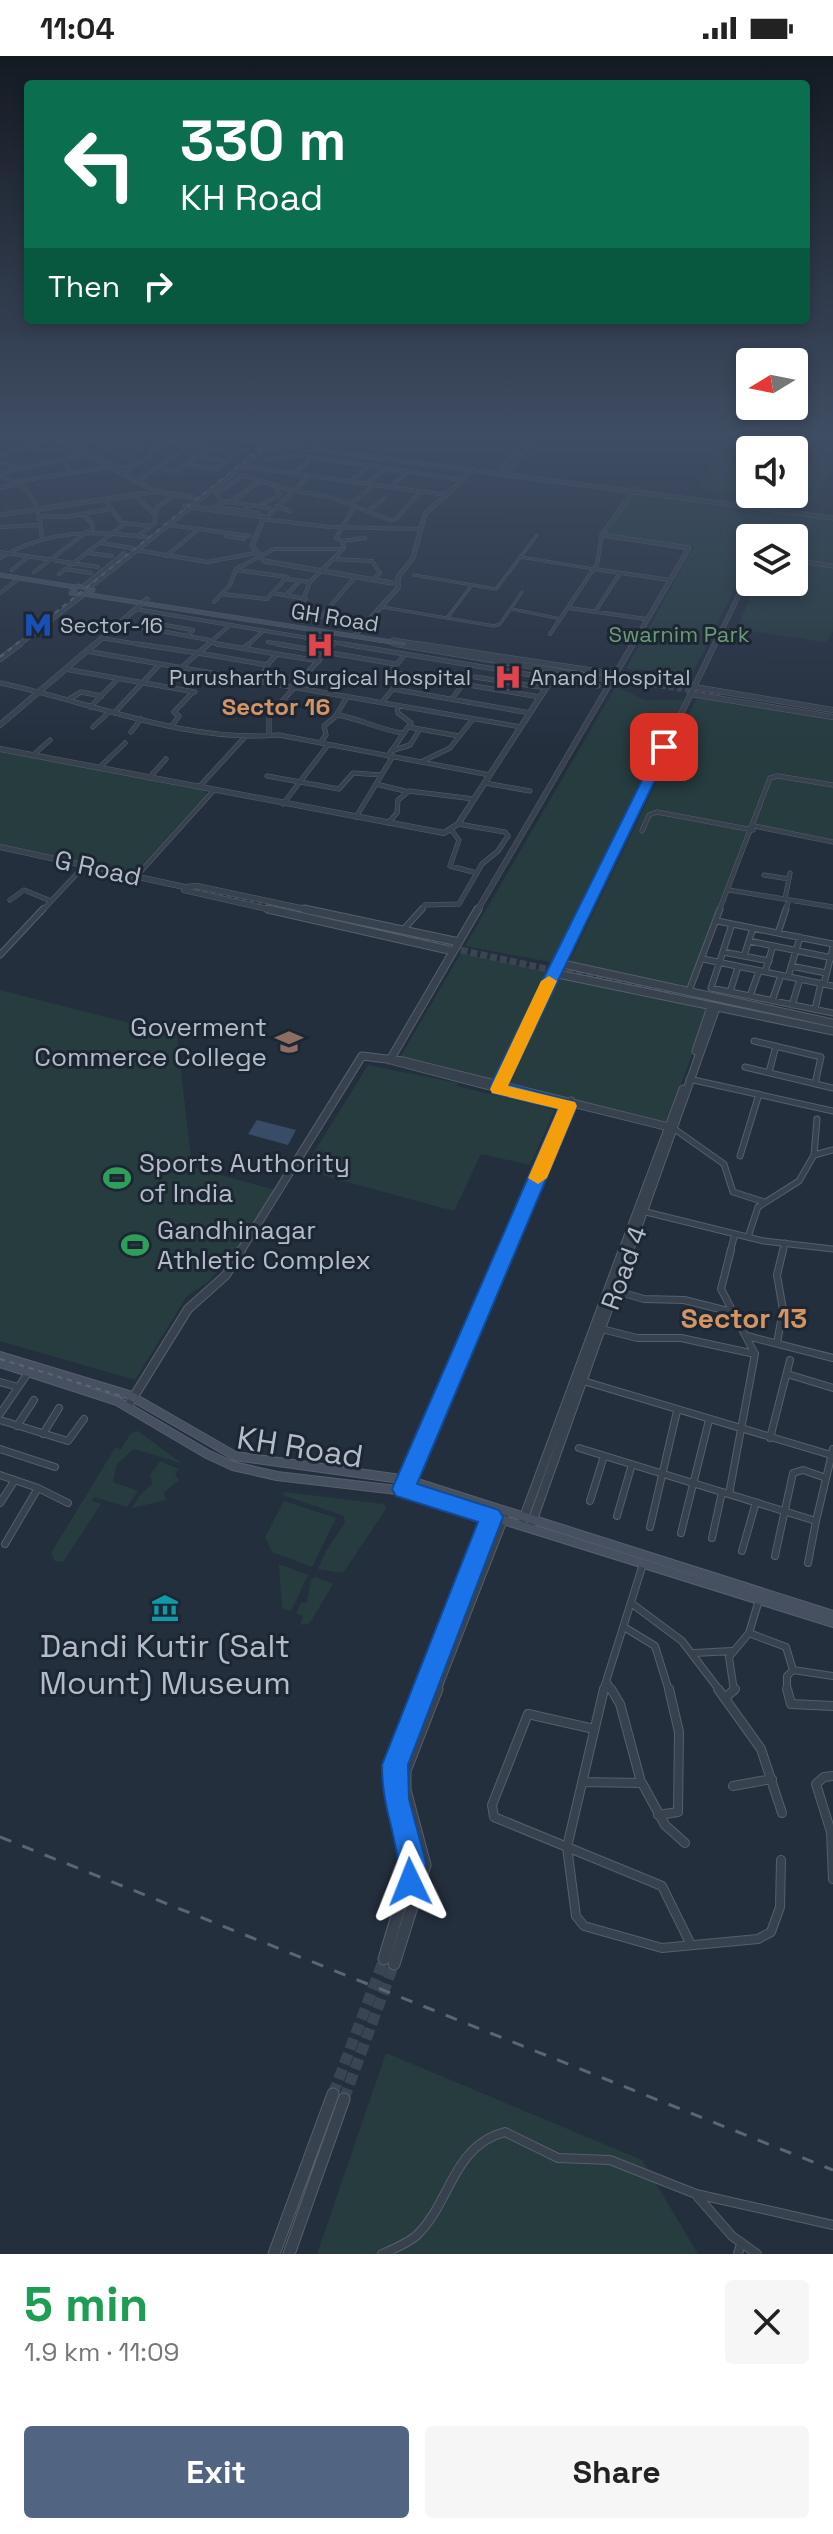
<!DOCTYPE html>
<html lang="en">
<head>
<meta charset="utf-8">
<style>
  body { margin:0; font-family:"Space Grotesk",sans-serif; background:#f6f6f6; color:#222; height:100vh; display:flex; flex-direction:column; font-size:30px; white-space:nowrap }
  * { box-sizing:border-box; margin:0 }
  p { font-size:26px; color:#767676 }
  .icon { flex:none; width:44px; height:44px; fill:none; stroke:currentColor; stroke-width:2; stroke-linecap:round; stroke-linejoin:round }
  .map { position:relative; height:2198px; overflow:hidden }
  .side { display:flex; flex-direction:column; background:#fff; flex:1 }
  .side>* { flex:none }
  .top-card { position:absolute; left:24px; top:24px; width:786px; height:244px; border-radius:8px; box-shadow:0 4px 12px #0003; background:#0b6e4f; color:#fff; overflow:hidden }
  .needle { width:52px; rotate:260deg }
  .tools { position:absolute; left:736px; top:292px; display:grid; gap:16px }
  .tools a { display:grid; place-items:center; width:72px; height:72px; border-radius:8px; background:#fff; box-shadow:0 4px 12px #0003; font-size:40px }
  .pin { position:absolute; display:grid; place-items:center; width:68px; height:68px; color:#fff; margin:-34px; border-radius:16px; box-shadow:0 4px 12px #0006 }
  .me { position:absolute; width:88px; margin:-44px; rotate:358deg; stroke-linejoin:round; filter:drop-shadow(0 0 6px #0008) }
  .turn { display:flex; align-items:center; gap:28px; height:168px; padding:0 24px; font-size:36px }
  .turn .icon { width:104px; height:104px; stroke-width:2.5 }
  .turn b { display:block; font-size:56px; line-height:68px }
  .then { display:flex; align-items:center; height:76px; padding:0 24px; background:#0003; gap:16px; font-size:30px }
  .round { display:grid; place-items:center; flex:none; width:84px; height:84px; border-radius:8px; background:#f6f6f6 }
  .summary { display:flex; align-items:center; justify-content:space-between; height:136px; padding:0 24px }
  h1 { font-size:48px; font-weight:600; line-height:60px; color:#1e9e55 }
  .action { display:flex; gap:16px; margin-top:auto; padding:16px 24px }
  .action a { flex:1; height:92px; border-radius:8px; background:#516482; color:#fff; font-size:32px; font-weight:600; line-height:92px; text-align:center }
  .action a+a { background:#f6f6f6; color:#222 }
  .status { display:flex; justify-content:space-between; align-items:center; height:56px; padding:0 40px; background:#fff; direction:ltr }
  .status svg { height:22px; fill:currentColor }
  .map>svg:first-child { display:block }
</style>
</head>
<body>
<div class="status"><b>11:04</b><svg viewBox="0 0 49 12"><path d="M0 12V9h3v3zM5 12V6h3v6zM10 12V3h3v9zM15 12V0h3v12zM26 1h20v11H26zM47 4h2v5h-2z"/></svg></div>
<div class="map">
<svg width="833" height="2198" viewBox="0 0 833 2198">
  <rect width="100%" height="100%" fill="#242f3e"/>
  <path fill="#263c3f" d="M719 397 750 400V438H794V406L832 410 815 447 697 433Z
    M635 437 833 462V507L794 501V482H750V502L689 624 671 614 626 613 694 490 607 478Z
    M794 507 833 512V575L826 586 737 573 756 526H794Z
    M616 630 644 644H685L556 907 465 890Z
    M698 640 833 662V784L753 768 687 936 568 909Z
    M0 695 205 735 206 738 135 817 0 788Z
    M461 897 552 916 497 1026 399 1003Z
    M559 919 703 948 707 958 667 1066 509 1030 507 1024Z
    M0 934 177 979 192 1111 275 1134 236 1194 208 1226 187 1240 135 1324 0 1285Z
    M368 1009 458 1027 457 1030 555 1054 530 1109 481 1098 454 1155 303 1114Z
    M138 1375 181 1407 134 1393 117 1408 113 1426 138 1435 127 1451 94 1441 92 1445 101 1448 63 1506 55 1505 51 1497 115 1392 121 1393 131 1377Z
    M160 1405 179 1413 175 1418 179 1424 164 1436 166 1444 132 1452 139 1440 152 1428 150 1419Z
    M285 1436 384 1448 386 1453 343 1517 318 1513 326 1495 345 1467 344 1460 282 1439Z
    M284 1445 336 1462 312 1511 272 1496 265 1481Z
    M279 1508 308 1519 291 1555 282 1552Z
    M316 1521 333 1528 310 1567 300 1569 303 1560 296 1557 301 1547 307 1546 311 1524Z
    M386 1997 642 2104 698 2198H317Z"/>
  <path fill="#394c67" d="M257 1064 296 1074 288 1089 248 1078Z"/>
  <g fill="none" stroke-linecap="round" stroke-linejoin="round">
    <path stroke="#3a4453" stroke-width="5" stroke-dasharray="5 3" stroke-linecap="butt" d="M195 833 297 855"/>
    <path stroke="#3a4453" stroke-width="7" stroke-dasharray="7 3" stroke-linecap="butt" d="M288 853 311 858
      M374 871 455 889
      M451 892 560 916
      M557 911 670 935"/>
    <path stroke="#3a4453" stroke-width="11" stroke-dasharray="11 5" stroke-linecap="butt" d="M333 2038 384 1903
      M344 2043 394 1908"/>
    <path stroke="#3a4453" stroke-width="5" stroke-dasharray="5 3" stroke-linecap="butt" d="M606 621 720 640"/>
    <g stroke="#565f6c" stroke-width="3">
      <path id="pedestrian" d="M520 501 594 513
        M414 519 496 533 537 479
        M382 551 494 570 500 568 522 536
        M512 553 561 563
        M447 562 472 529"/>
    </g>
    <g stroke="#565f6c" stroke-width="4">
      <path id="minor-far4" d="M138 382 210 392 177 415 156 412
        M93 383 138 407
        M98 386 156 394
        M74 388 118 412 137 407
        M74 388 95 383
        M0 399 53 382
        M199 401 227 405
        M267 403 303 400 463 424
        M63 404 72 418
        M0 407 15 411
        M188 409 216 413 232 402 223 394 210 392
        M239 410 447 439
        M0 417 85 399
        M295 417 311 402
        M123 419 167 386
        M0 420C34 431 39 449 42 483
        M19 425 108 411
        M351 425 371 409
        M137 426 187 390
        M367 428 386 411
        M390 431 409 414
        M0 432 21 427
        M133 438 155 458
        M228 446 269 452
        M222 447 234 444 262 424
        M350 448 373 430
        M259 450 280 439 274 429
        M276 450 290 455
        M214 451 245 455 250 450
        M204 454 222 447 216 438 243 419 289 434 327 440 390 464H395L420 436
        M246 455 258 457
        M367 455 385 442
        M82 458 92 467 93 474
        M41 460 66 461 111 453
        M266 462 309 420
        M262 463 330 471 420 473
        M124 467 150 470
        M0 471 39 469
        M199 473 250 480
        M139 479 155 467 156 452 175 439
        M226 480 244 483
        M342 485 365 482
        M102 487 132 492
        M136 494 207 506 256 497
        M0 496 98 511
        M89 497 112 500
        M166 500 199 473 168 469
        M0 502C46 474 94 474 146 481
        M333 503 372 505 380 517 373 523
        M65 513 91 517
        M594 513 670 524
        M12 514 28 501
        M34 516 88 475
        M59 518 123 469 104 443
        M286 523 310 526
        M0 537 20 522
        M273 537 306 543
        M222 538 267 543 287 521 237 514
        M286 539 300 525
        M214 546 230 529 236 513 274 493H342
        M569 552 646 563
        M135 553 356 590
        M299 554 310 526 344 492 342 485 336 482 354 451
        M595 556 620 517
        M321 561 356 520
        M118 567 209 584
        M152 573 165 569 193 574 189 579
        M550 578 597 508 602 479
        M101 582 151 590
        M268 586 289 590
        M213 587 229 590
        M206 590 230 569
        M247 590 263 575
        M332 590 335 586"/>
    </g>
    <g stroke="#565f6c" stroke-width="5">
      <path id="minor-far3" d="M138 588 198 597 209 588
        M217 588 277 598
        M278 588 395 608
        M344 588 598 630
        M244 592 249 588
        M86 595 521 671
        M405 598 391 616 540 641
        M181 612 198 597 267 609 277 598 319 605
        M65 613 195 636
        M475 621 546 632
        M258 625 268 609
        M0 627C91 646 184 687 279 679L490 719
        M393 633 530 657
        M71 642 81 636 102 640
        M452 643 462 629
        M382 646 405 619
        M397 650 398 657 411 667 409 670
        M90 651 118 623
        M114 657 160 608
        M337 659C362 663 377 673 402 677
        M173 668 179 660 174 656 191 638
        M93 671 108 657
        M131 676 141 663
        M269 679V660L333 588
        M320 687 326 679 324 670 335 661 347 641
        M391 695 410 689 420 673
        M33 699 50 684
        M388 700 408 671 459 680
        M423 705 450 692 473 663
        M99 712 125 687
        M267 720 339 733 353 717 381 719
        M149 722 166 703
        M485 727 530 735
        M376 728 405 735
        M199 731 244 682
        M283 748 328 689
        M356 761 393 700
        M388 767 397 757 398 744 409 735 474 743
        M754 770 833 786
        M452 775 459 784 450 810 477 817
        M642 775 649 759 657 756 753 774
        M764 819 789 823
        M133 824 214 734
        M729 834 833 851
        M785 843 790 817
        M10 844 24 834 51 845
        M42 855 85 809
        M420 855 425 849 459 848 482 808 498 795 508 780 505 776 458 768
        M719 855 770 722 778 720 833 729
        M785 855 789 844"/>
    </g>
    <g stroke="#565f6c" stroke-width="7">
      <path id="minor-far2" d="M717 865 833 888
        M732 868 711 932 833 957
        M403 874 422 853
        M778 877 786 853
        M749 885 833 902
        M723 896 744 900 753 872
        M0 899 43 853
        M744 900 769 905
        M703 903 833 930
        M791 910 826 917
        M765 916 773 890
        M788 921 800 881
        M824 928 833 891
        M689 935 720 853
        M730 936 738 911
        M750 940 759 915
        M772 945 781 919
        M792 949 800 923
        M815 953 821 927
        M754 985 821 1001 815 1028
        M745 1011 833 1032
        M769 1016 776 990
        M689 1023 833 1055
        M673 1072 724 1108 733 1136 764 1146
        M814 1099 817 1063
        M740 1100 759 1038
        M642 1155 764 1185 833 1193
        M748 1181 758 1151 799 1125 814 1099 833 1094
        M730 1196 735 1178
        M783 1196 785 1187"/>
    </g>
    <g stroke="#565f6c" stroke-width="8">
      <path id="minor-far1" d="M616 1235 644 1243 684 1244 732 1256
        M602 1273 637 1282H681L755 1298
        M747 1280 833 1302
        M777 1287 783 1254 777 1219 783 1194
        M787 1318 833 1332
        M580 1324 831 1399
        M0 1326 18 1331
        M0 1358 30 1314
        M0 1364 68 1385 84 1363
        M17 1370 34 1344
        M43 1378 59 1352
        M770 1382 790 1304
        M579 1392 816 1465 833 1393
        M0 1393 55 1411
        M0 1419 38 1432 5 1488
        M38 1432 68 1447
        M729 1438 755 1298 721 1233 731 1194
        M590 1445 604 1400
        M0 1447 15 1424
        M617 1460 632 1408
        M650 1471 677 1355
        M681 1477 709 1364
        M712 1482 722 1436
        M742 1495 756 1446
        M775 1500 793 1417 803 1414 826 1422
        M808 1507 816 1465
        M631 1547 682 1585 720 1635
        M624 1571 655 1590 669 1635
        M749 1577 786 1591 793 1614
        M694 1597 732 1595
        M607 1626 612 1635
        M603 1635 643 1508
        M734 1635 729 1601 749 1577 759 1544
        M787 1635V1620L793 1614 833 1620"/>
    </g>
    <g stroke="#565f6c" stroke-width="10">
      <path id="minor" d="M604 1633 567 1791 576 1860 584 1870 662 1892 758 1883 771 1876 780 1851 781 1804
        M611 1633 620 1648 641 1726
        M718 1633 761 1693 782 1757
        M787 1633 791 1648 833 1650
        M725 1642 735 1633
        M594 1673 528 1658 492 1749 494 1761 662 1830 691 1889
        M833 1720 824 1721 816 1728 831 1776 833 1823
        M582 1726 642 1727 665 1769 685 1787
        M733 1730 772 1723
        M658 1759 678 1756 679 1676 669 1633
        M698 2141 732 2180 757 2198
        M382 2198C394 2193 406 2188 416 2180 451 2147 452 2090 505 2076L558 2102 610 2104 696 2138 833 2169
        M738 2198 741 2188"/>
    </g>
    <g stroke="#565f6c" stroke-width="5">
      <path id="tertiary-far4" d="M55 382 155 435 199 443
        M230 382 259 386
        M271 383 277 386H259Z
        M274 388 833 462
        M497 418 526 382
        M505 419 536 382
        M185 450 264 461 252 490 264 505 392 527
        M0 459 153 436
        M794 504 833 510
        M85 529 124 498
        M90 531 269 389
        M354 580 398 532V521L413 502 425 458 474 413
        M393 584 430 590
        M392 587 408 590
        M17 590 83 539
        M93 590 147 543
        M632 590 689 492 602 479 635 433
        M714 590 750 516"/>
    </g>
    <g stroke="#565f6c" stroke-width="6">
      <path id="tertiary-far3" d="M396 588 611 624
        M417 588 615 618
        M0 603 20 588
        M694 631 833 654
        M691 638 833 661
        M0 669 95 588
        M0 693 444 777 458 768 557 615
        M0 791 189 832
        M186 831 197 830 314 855
        M184 834 276 855
        M477 855 633 588
        M585 855 715 588"/>
    </g>
    <g stroke="#565f6c" stroke-width="9">
      <path id="tertiary-far2" d="M268 853 453 895
        M304 853 459 886
        M558 907 833 967
        M553 917 833 975
        M696 995 711 951
        M390 1004 478 853
        M394 1005 532 1041
        M498 1033 586 853
        M240 1196 362 1000 403 1005 673 1072
        M506 1196 571 1045
        M622 1196 683 1033
        M629 1196 716 952"/>
    </g>
    <g stroke="#565f6c" stroke-width="10">
      <path id="tertiary-far1" d="M128 1350 188 1253 226 1219 241 1194
        M405 1429 507 1194
        M523 1464 623 1194
        M531 1469 629 1194
        M424 1635 493 1455
        M436 1635 506 1456"/>
    </g>
    <g stroke="#565f6c" stroke-width="13">
      <path id="tertiary" d="M384 1903 413 1807 394 1734 395 1709 424 1633
        M394 1908 425 1809 405 1734V1715L437 1633
        M274 2198 333 2038
        M289 2198 344 2043"/>
    </g>
    <g stroke="#565f6c" stroke-width="5">
      <path id="secondary-far1" d="M0 519 75 531
        M78 530 93 534 83 539 71 537Z
        M84 538 404 588"/>
    </g>
    <g stroke="#565f6c" stroke-width="10">
      <path id="secondary" d="M0 1300 129 1339 235 1400 408 1424 833 1559
        M0 1307 117 1345 207 1398 233 1410 277 1420 414 1436 833 1567"/>
    </g>
    <use href="#pedestrian" stroke="#38414e" stroke-width="2"/>
    <use href="#minor-far4" stroke="#38414e" stroke-width="3"/>
    <use href="#minor-far3" stroke="#38414e" stroke-width="4"/>
    <use href="#minor-far2" stroke="#38414e" stroke-width="5"/>
    <use href="#minor-far1" stroke="#38414e" stroke-width="6"/>
    <use href="#minor" stroke="#38414e" stroke-width="8"/>
    <use href="#tertiary-far4" stroke="#38414e" stroke-width="4"/>
    <use href="#tertiary-far3" stroke="#38414e" stroke-width="5"/>
    <use href="#tertiary-far2" stroke="#38414e" stroke-width="7"/>
    <use href="#tertiary-far1" stroke="#38414e" stroke-width="8"/>
    <use href="#tertiary" stroke="#38414e" stroke-width="11"/>
    <use href="#secondary-far1" stroke="#465061" stroke-width="4"/>
    <use href="#secondary" stroke="#465061" stroke-width="8"/>
    <path stroke="#5a6575" stroke-width="2" stroke-dasharray="5 5" stroke-linecap="butt" d="M0 601 273 382
      M0 1303 125 1341"/>
    <path stroke="#5a6575" stroke-width="3" stroke-dasharray="12 12" stroke-linecap="butt" d="M0 1781 833 2114"/>
  </g>
  <linearGradient id="sky" x2="0" y2="1"><stop stop-color="#141a22"/><stop offset="0.55" stop-color="#3f4d63"/><stop offset="1" stop-color="#3f4d63" stop-opacity="0"/></linearGradient>
  <rect width="833" height="690" fill="url(#sky)"/>
  <path fill="#1a73e8" stroke="#114b97" stroke-width="2" d="M660 688 671 691 508 1028 575 1046 577 1050 417 1428 499 1454 503 1461 408 1709 409 1743 426 1807 419 1836 410 1840 400 1836C395 1824 400 1816 398 1804 393 1769 382 1748 382 1709L478 1466 396 1440 392 1433 558 1053 492 1037 491 1028Z"/>
  <path fill="#f59e0b" d="M549 920 557 925 508 1030 575 1046 577 1050 547 1122 538 1128 528 1122 558 1053 492 1037 490 1033 541 925Z"/>
  <defs>
    <g id="metro-bare" transform="scale(2.16)"><path d="M-5.5 5V-5H-3L0 0L3-5H5.5V5H3V-.5L0 4L-3-.5V5Z" fill="#1a4fb4" stroke="#1d2633" stroke-width="2.5" paint-order="stroke"/></g>
    <g id="hospital-bare" transform="scale(2.16)"><path d="M-5-5h3v3.5h4V-5h3V5h-3V1.5h-4V5h-3Z" fill="#e0444e" stroke="#1d2633" stroke-width="2.5" paint-order="stroke"/></g>
    <g id="university-bare" transform="scale(2.16)"><path d="M0-5L7-2L0 1L-7-2ZM-4 1L0 2.5L4 1V4Q0 6-4 4Z" fill="#8d6e63" stroke="#1d2633" stroke-width="2.5" paint-order="stroke"/></g>
    <g id="stadium-bare" transform="scale(2.16)"><path d="M0-5a6.5 5 0 1 0 0 10a6.5 5 0 1 0 0-10ZM-3.5-1.8h7v3.6h-7Z" fill="#2e9e5b" stroke="#1d2633" stroke-width="2.5" paint-order="stroke"/></g>
    <g id="museum-bare" transform="scale(2.16)"><path d="M0-6L6-3V-2H-6V-3ZM-5-1h2V3h-2ZM-1-1h2V3h-2ZM3-1h2V3H3ZM-6 4H6V6H-6Z" fill="#0f9aa8" stroke="#1d2633" stroke-width="2.5" paint-order="stroke"/></g>
  </defs>
  <g fill-rule="evenodd">
    <use href="#metro-bare" x="38" y="569"/>
    <use href="#hospital-bare" x="320" y="589"/>
    <use href="#hospital-bare" x="508" y="621"/>
    <use href="#university-bare" x="289" y="986"/>
    <use href="#stadium-bare" x="117" y="1122"/>
    <use href="#stadium-bare" x="135" y="1189"/>
    <use href="#museum-bare" x="165" y="1552"/>
  </g>
  <g text-anchor="middle" stroke-width="6" stroke-linejoin="round" paint-order="stroke">
    <g font-size="22" fill="#b4bcc9" stroke="#1d2633">
      <text transform="translate(335 561) rotate(9)" y="8">GH Road</text>
    </g>
    <g font-size="22" fill="#b4bcc9" stroke="#1d2633" text-anchor="start">
      <text x="60" y="577">Sector-16</text>
      <text x="320" y="629" text-anchor="middle">Purusharth Surgical Hospital</text>
      <text x="530" y="629">Anand Hospital</text>
    </g>
    <g font-size="22" fill="#6b9a76" stroke="#1d2633">
      <text x="679" y="586">Swarnim Park</text>
    </g>
    <g font-size="24" font-weight="bold" fill="#d59563" stroke="#1d2633">
      <text x="276" y="659">Sector 16</text>
    </g>
    <g font-size="26" fill="#b4bcc9" stroke="#1d2633">
      <text transform="translate(98 812) rotate(12)" y="9">G Road</text>
      <text transform="translate(624 1212) rotate(-70)" y="9">Road 4</text>
    </g>
    <g font-size="26" fill="#b4bcc9" stroke="#1d2633" text-anchor="start">
      <text x="267" y="980" text-anchor="end">Goverment<tspan x="267" dy="30">Commerce College</tspan></text>
      <text x="139" y="1116">Sports Authority<tspan x="139" dy="30">of India</tspan></text>
      <text x="157" y="1183">Gandhinagar<tspan x="157" dy="30">Athletic Complex</tspan></text>
    </g>
    <g font-size="28" font-weight="bold" fill="#d59563" stroke="#1d2633">
      <text x="744" y="1272">Sector 13</text>
    </g>
    <g font-size="32" fill="#b4bcc9" stroke="#1d2633">
      <text transform="translate(300 1391) rotate(9)" y="11">KH Road</text>
    </g>
    <g font-size="32" fill="#b4bcc9" stroke="#1d2633">
      <text x="165" y="1601">Dandi Kutir (Salt<tspan x="165" dy="37">Mount) Museum</tspan></text>
    </g>
  </g>
</svg>
<div class="tools">
<a><svg class="needle" viewBox="-14 -14 28 28"><path d="M0-13l5 13h-10z" fill="#e53935"/><path d="M0 13l5-13h-10z" fill="#767676"/></svg></a>
<a><svg class="icon" aria-label="sound" viewBox="0 0 24 24"><path d="M4 9h4l5-4v14l-5-4H4zM17 9q2 3 0 6"/></svg></a>
<a><svg class="icon" aria-label="layers" viewBox="0 0 24 24"><path d="M12 4l9 5-9 5-9-5zM3 14l9 5 9-5"/></svg></a>
</div>
<div class="pin" style="left:664px;top:691px;background:#d93025"><svg class="icon" aria-label="arrive" viewBox="0 0 24 24"><path d="M6 21V4h12l-3 4 3 4H6"/></svg></div>
<svg class="me" style="left:410px;top:1826px" viewBox="-20 -20 40 40"><path d="M0-17L14 15 0 8-14 15z" fill="#1a73e8" stroke="#fff" stroke-width="4"/></svg>
<div class="top-card">
<div class="turn"><svg class="icon" aria-label="left" viewBox="0 0 24 24"><path d="M17 20v-9H6M10 6l-5 5 5 5"/></svg><div><b>330 m</b>KH Road</div></div>
<div class="then">Then<svg class="icon" aria-label="right" viewBox="0 0 24 24"><path d="M7 20v-9h11M14 6l5 5-5 5"/></svg></div>
</div>
</div>
<section class="side">
<div class="summary"><div><h1>5 min</h1><p>1.9 km · 11:09</p></div><a class="round"><svg class="icon" aria-label="close" viewBox="0 0 24 24"><path d="M6 6l12 12M18 6L6 18"/></svg></a></div>
<div class="action"><a>Exit</a><a>Share</a></div>
</section>
</body>
</html>
